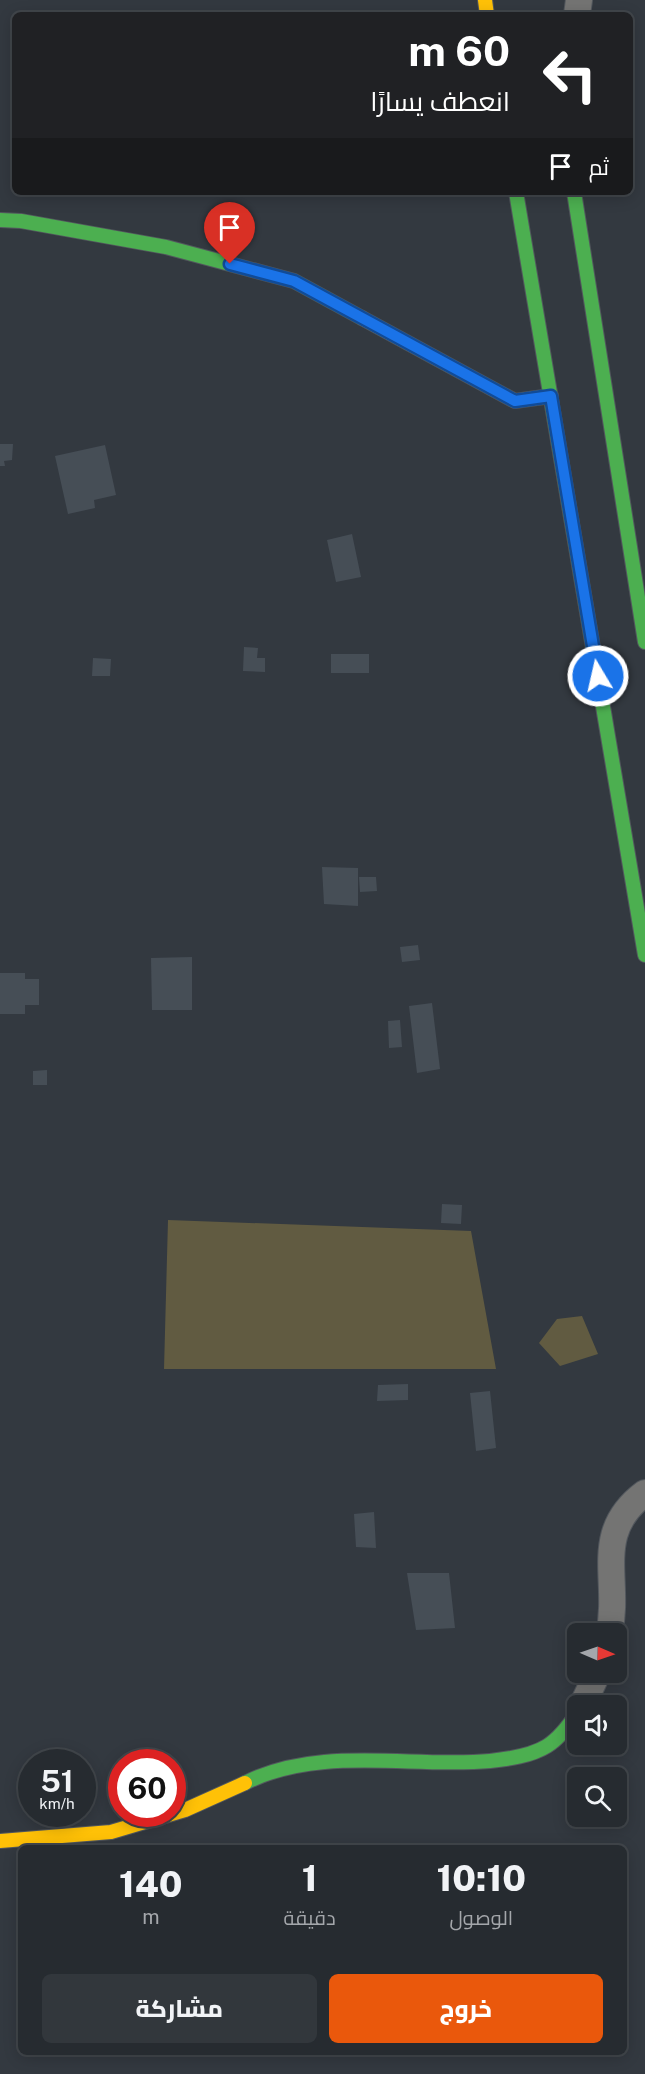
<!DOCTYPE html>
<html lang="ar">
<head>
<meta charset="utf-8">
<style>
  body { margin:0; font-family:"Public Sans",Cairo,sans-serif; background:#32373c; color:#f1f3f6; direction:rtl; height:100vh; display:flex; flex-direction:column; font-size:22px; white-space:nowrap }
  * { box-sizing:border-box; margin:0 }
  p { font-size:20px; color:#a4a7ab }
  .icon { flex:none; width:33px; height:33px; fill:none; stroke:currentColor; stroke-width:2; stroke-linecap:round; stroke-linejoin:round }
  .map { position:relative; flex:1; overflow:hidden; direction:ltr }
  .details { position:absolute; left:18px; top:1845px; width:609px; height:210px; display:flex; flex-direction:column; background:#262b30; border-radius:9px; box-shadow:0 3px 15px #0003,0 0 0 2px #42474c; direction:rtl }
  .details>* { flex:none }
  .guide { position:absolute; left:12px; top:12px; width:621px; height:183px; border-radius:9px; box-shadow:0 3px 15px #0003,0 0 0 2px #42474c; direction:rtl; background:#202124; color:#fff; overflow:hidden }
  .needle { width:39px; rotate:92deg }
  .buttons { position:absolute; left:567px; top:1623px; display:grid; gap:12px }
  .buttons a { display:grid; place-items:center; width:60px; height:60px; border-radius:9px; background:#262b30; box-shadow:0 3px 15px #0003,0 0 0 2px #42474c; font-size:30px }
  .speed { position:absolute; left:18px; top:1749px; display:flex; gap:12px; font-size:30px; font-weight:700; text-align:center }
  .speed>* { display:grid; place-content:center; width:78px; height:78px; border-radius:50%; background:#262b30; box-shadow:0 3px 15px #0003,0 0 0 2px #42474c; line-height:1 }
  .speed small { font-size:15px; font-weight:400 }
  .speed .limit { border:9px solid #d22; background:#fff; color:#111 }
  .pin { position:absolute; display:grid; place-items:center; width:51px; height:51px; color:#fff; margin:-62px -26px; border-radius:50% 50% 50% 0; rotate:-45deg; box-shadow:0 0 6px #0007 }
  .pin .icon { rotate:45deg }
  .me { position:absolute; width:66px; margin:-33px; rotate:351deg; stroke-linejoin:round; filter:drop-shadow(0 0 4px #0008) }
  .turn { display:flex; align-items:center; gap:21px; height:126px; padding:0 24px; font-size:27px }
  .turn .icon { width:78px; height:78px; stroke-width:2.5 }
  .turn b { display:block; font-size:42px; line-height:51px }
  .then { display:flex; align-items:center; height:57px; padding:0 24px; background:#0003; gap:12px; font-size:22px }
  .eta { display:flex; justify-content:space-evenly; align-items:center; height:102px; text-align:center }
  .eta b { font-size:36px; font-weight:800; line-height:42px }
  .action { display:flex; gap:12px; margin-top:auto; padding:12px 24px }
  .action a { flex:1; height:69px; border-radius:9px; background:#ea580c; color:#fff; font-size:24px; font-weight:800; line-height:69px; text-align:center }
  .action a+a { background:#32373c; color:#f1f3f6 }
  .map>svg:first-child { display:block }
</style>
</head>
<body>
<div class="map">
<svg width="645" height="2074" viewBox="0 0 645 2074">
  <rect width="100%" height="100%" fill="#333940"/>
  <path fill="#615b41" d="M168 1220 471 1231 496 1369H164Z
    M582 1316 598 1354 560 1366 539 1343 557 1319Z"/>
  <path fill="#464e56" d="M0 444H13L12 460 4 461 5 466H0Z
    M105 445 116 495 94 500 95 508 68 514 55 456Z
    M352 534 361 577 336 582 327 540Z
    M244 647 258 648 257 658H265V672L243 671Z
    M331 654H369V673H331Z
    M93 658 111 659 110 676H92Z
    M322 867 358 868V906L324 904Z
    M359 877H376L377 891 360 892Z
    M418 945 420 960 402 962 400 947Z
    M192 957V1010H152L151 958Z
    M0 973H25V979H39V1005H25V1014H0Z
    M432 1003 440 1069 417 1073 409 1006Z
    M400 1020 402 1047 389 1048 388 1021Z
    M47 1070V1085H33V1071Z
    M442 1204 462 1205 461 1224 441 1223Z
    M408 1384V1400L377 1401 378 1385Z
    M490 1391 496 1448 476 1451 470 1393Z
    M374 1512 376 1548 356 1547 354 1514Z
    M407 1573H449L455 1628 416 1630Z"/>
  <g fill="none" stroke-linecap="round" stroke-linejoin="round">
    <g stroke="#52575d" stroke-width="28">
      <path id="street" d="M577 15 579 0
        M609 1634C621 1579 591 1533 645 1493
        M582 1706 598 1672"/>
    </g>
    <g stroke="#52575d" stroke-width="16">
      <path id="fast" d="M516 192 645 955
        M574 192 645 642
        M0 220 21 221 166 247 294 281 362 318
        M245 1783C319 1745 411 1768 490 1761 509 1759 531 1756 547 1746 560 1738 570 1724 578 1712"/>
    </g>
    <g stroke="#52575d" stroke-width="16">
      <path id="slow" d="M485 0 487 15
        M362 318 515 401 551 396
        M0 1841 111 1832 185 1810 245 1783"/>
    </g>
    <use href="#street" stroke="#747473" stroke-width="26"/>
    <use href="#fast" stroke="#4caf50" stroke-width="14"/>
    <use href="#slow" stroke="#ffc107" stroke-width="14"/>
  </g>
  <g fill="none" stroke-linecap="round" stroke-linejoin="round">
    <g stroke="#114b97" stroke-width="15">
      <path id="route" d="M230 264 294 281 515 401 551 396 598 676"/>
    </g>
    <use href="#route" stroke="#1a73e8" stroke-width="10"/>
  </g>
</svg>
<div class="buttons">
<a><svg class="needle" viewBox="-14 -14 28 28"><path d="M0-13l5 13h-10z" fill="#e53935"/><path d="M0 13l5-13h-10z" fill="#a4a7ab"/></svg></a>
<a><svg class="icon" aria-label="sound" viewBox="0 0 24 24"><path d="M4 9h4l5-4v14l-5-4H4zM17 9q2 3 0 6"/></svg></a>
<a><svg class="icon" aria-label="search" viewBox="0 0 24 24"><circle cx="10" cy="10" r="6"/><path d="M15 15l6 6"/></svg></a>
</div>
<div class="speed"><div>51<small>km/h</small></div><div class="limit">60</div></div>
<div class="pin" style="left:230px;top:264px;background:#d93025"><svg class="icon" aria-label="arrive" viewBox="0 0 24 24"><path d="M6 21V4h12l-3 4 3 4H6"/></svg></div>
<svg class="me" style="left:598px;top:676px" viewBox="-20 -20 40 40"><circle r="17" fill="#1a73e8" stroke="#fff" stroke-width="3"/><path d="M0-11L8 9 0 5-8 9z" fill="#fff"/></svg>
<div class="guide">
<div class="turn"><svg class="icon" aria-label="left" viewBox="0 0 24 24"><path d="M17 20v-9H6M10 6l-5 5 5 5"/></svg><div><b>60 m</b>انعطف يسارًا</div></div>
<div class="then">ثم<svg class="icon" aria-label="arrive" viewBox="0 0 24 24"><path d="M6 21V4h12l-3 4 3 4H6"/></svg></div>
</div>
<section class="details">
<div class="eta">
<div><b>10:10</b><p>الوصول</p></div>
<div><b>1</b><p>دقيقة</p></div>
<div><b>140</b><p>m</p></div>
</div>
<div class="action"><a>خروج</a><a>مشاركة</a></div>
</section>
</div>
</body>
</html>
